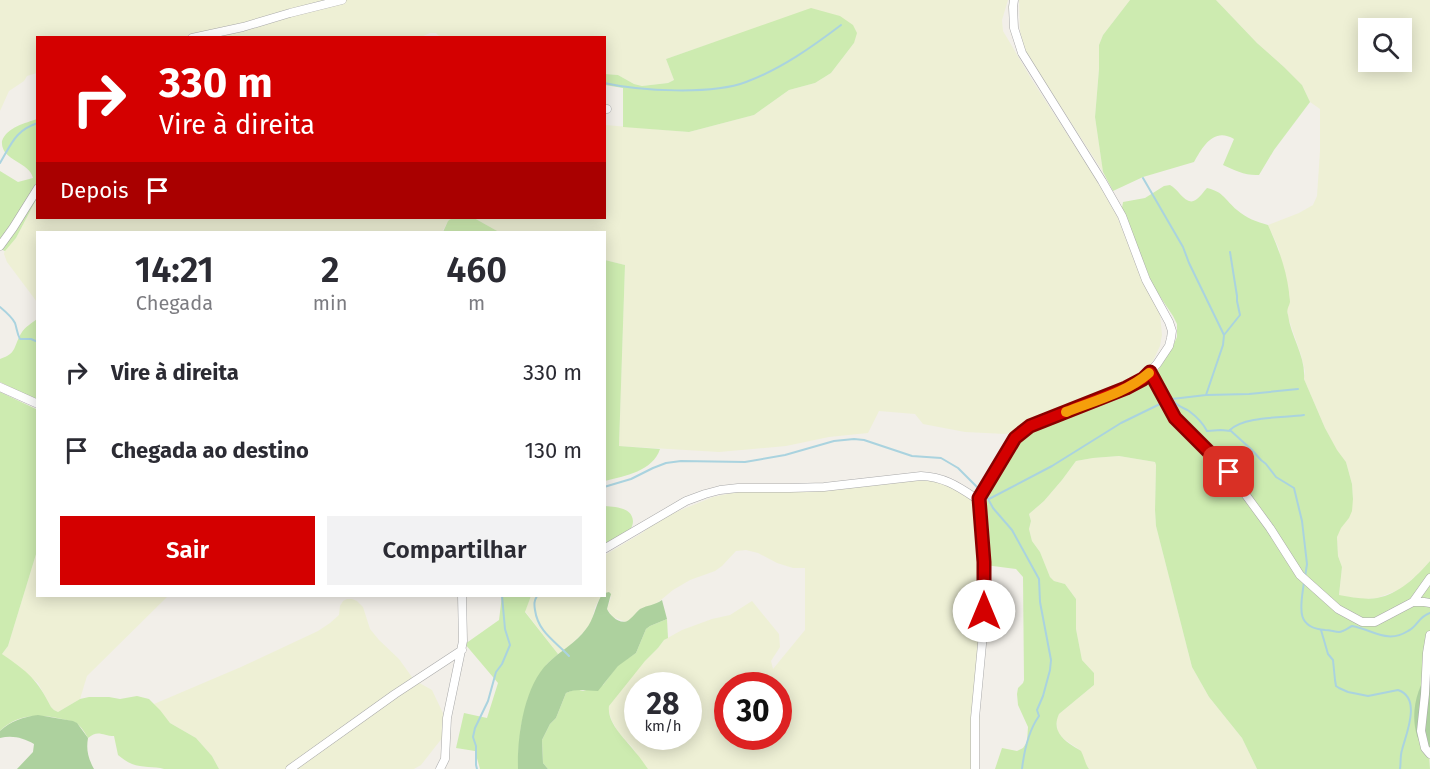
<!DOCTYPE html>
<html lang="pt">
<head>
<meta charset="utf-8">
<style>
  body { margin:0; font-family:"Fira Sans",sans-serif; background:#f2f2f3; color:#2b2b33; height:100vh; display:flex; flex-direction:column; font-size:22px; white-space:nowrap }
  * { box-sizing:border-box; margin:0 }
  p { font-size:20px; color:#7c7c81 }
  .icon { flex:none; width:33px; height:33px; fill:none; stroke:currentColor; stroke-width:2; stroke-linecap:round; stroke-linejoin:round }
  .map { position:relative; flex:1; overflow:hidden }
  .details { position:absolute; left:36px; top:231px; width:570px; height:366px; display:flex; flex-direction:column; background:#fff; border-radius:0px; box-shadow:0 3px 15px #0003 }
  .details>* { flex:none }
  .top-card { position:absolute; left:36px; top:36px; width:570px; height:183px; border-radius:0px; box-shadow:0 3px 15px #0003; background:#d40000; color:#fff; overflow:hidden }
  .controls { position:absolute; left:1358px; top:18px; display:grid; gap:12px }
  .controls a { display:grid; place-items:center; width:54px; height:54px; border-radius:0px; background:#fff; box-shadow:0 3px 15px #0003; font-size:30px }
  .speed { position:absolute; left:624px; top:672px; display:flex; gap:12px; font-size:30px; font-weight:700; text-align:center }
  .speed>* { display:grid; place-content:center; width:78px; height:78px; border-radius:50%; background:#fff; box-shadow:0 3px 15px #0003; line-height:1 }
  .speed small { font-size:15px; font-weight:400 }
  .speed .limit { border:9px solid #d22; background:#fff; color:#111 }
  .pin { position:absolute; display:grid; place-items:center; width:51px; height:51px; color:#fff; margin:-26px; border-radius:12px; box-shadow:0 3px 9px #0006 }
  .me { position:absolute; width:66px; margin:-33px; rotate:0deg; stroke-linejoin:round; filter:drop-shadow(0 0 4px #0008) }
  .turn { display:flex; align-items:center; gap:21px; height:126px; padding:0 24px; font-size:27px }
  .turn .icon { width:78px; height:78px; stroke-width:2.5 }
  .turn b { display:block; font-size:42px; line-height:51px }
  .then { display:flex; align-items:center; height:57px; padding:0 24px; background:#0003; gap:12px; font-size:22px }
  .eta { display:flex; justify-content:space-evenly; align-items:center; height:102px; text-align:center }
  .eta b { font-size:36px; font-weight:600; line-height:42px }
  .button { display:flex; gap:12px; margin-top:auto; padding:12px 24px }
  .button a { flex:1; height:69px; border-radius:0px; background:#d40000; color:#fff; font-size:24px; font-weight:600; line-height:69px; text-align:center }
  .button a+a { background:#f2f2f3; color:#2b2b33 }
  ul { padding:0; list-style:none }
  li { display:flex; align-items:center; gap:18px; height:78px; padding:0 24px }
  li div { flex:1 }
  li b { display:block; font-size:22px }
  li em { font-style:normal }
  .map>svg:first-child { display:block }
</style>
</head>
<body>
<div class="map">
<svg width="1430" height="769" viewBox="0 0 1430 769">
  <rect width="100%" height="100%" fill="#f2efe9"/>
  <path fill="#eef0d5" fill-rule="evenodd" d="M0 0H1008L1002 20 1003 31 1032 80 1091 171 1117 216 1140 275 1160 314 1162 335 1160 346 1153 361 1143 372 1132 378 1054 413 1026 423 1015 431 1006 434 965 432 923 424 915 414 879 411 868 433 829 437 786 446 719 452 619 446 625 265 605 260 604 232H499L474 218H604L605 125 689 132 754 115 789 90 815 83 831 73 854 43 715 42 666 59 674 80 668 83 642 86 634 84 618 75 605 74 604 38H441L436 33H430L419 38H217V35L197 38H38L37 73 27 76 24 81 9 91 0 111Z
    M1019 0H1130L1103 35 1099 45V69L1095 117 1103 172 1028 56 1023 44 1020 31Z
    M1216 0H1430V561L1419 573 1401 589 1377 598 1364 599 1339 596 1342 567 1338 556 1337 536 1340 528 1349 518 1353 499 1352 484 1346 462 1337 451 1325 428 1304 379 1305 371 1301 355 1288 317 1279 249 1268 225 1299 213 1313 205 1317 196 1320 151V109L1310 102 1302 85 1284 67 1257 43ZM1368 28H1401V62H1368Z
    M37 198 38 218H452L448 221 442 232H38L37 302 7 262 4 254 5 249 16 238Z
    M1119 456 1155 462 1156 465 1155 510 1156 526 1192 667 1209 697 1242 738 1257 769H1089L1086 766 1080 750 1064 739 1058 732 1056 720 1059 714 1094 685V673L1082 660 1076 629V599L1065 584 1054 581 1050 577 1040 552 1032 541 1029 529 1031 521 1029 514 1044 501 1062 480 1076 461 1093 458Z
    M921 480H933L946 483 967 496 977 503 985 549 978 769H648L646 768 632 747 619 733 612 721 609 712V706L628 681 645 661 658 648 664 640 682 630 712 619 730 615 752 601 779 634 780 647 771 661 773 669 805 630V568H793L777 563 758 553 746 550 736 551 722 566 715 571 690 580 673 590 656 604 640 609 630 620 626 622 613 617 607 609 611 597 609 593H605V555L642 533 657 521 671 514 713 497 737 492 817 491ZM638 686H688V736H638ZM728 686H778V736H728Z
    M37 551 38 596H168L87 676 80 699 58 712 54 710 51 707 38 683 2 654 8 646Z
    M531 596H601L595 607 592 620 586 630 565 650 558 654 525 611Z
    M347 599H352L357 601 363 607 370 629 379 640 399 659 414 680 432 690 450 728 421 765 414 769H219L212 756 196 738 170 723 154 704 241 667 318 631 330 623 339 615 340 606 343 601Z"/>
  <path fill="#cdebb0" d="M1130 0H1216L1257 43 1284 67 1302 85 1310 102 1274 150 1259 175C1246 176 1234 170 1223 165L1234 139C1214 127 1203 146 1194 162L1143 177 1113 191 1103 172 1095 117 1099 69V45L1103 35Z
    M811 8 840 16 853 25 857 33 854 43 831 73 815 83 789 90 754 115 689 132 623 127V88L605 85V74L618 75 634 84 642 86 668 83 674 80 666 59Z
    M37 119V198L16 238 5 251 0 249V171L18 182 33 178C30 162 0 161 2 141 7 127 26 123 37 119Z
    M1170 185C1179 189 1186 208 1197 199 1201 196 1203 192 1207 188 1224 192 1225 200 1237 210 1246 218 1257 222 1268 225 1278 247 1286 268 1289 292 1289 296 1290 299 1290 302 1289 307 1286 309 1288 315 1291 337 1306 357 1304 379L1325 428 1337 450 1346 462 1352 484 1353 499 1352 511 1349 518 1341 528 1337 537 1338 556 1342 567 1339 595C1351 597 1365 600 1377 598 1399 594 1416 577 1430 561V669L1424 678 1430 769H1257L1242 738 1209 697 1192 667 1156 526 1155 510 1156 465 1155 462 1119 456 1093 458 1076 461 1062 480 1044 501 1029 514 1031 521 1029 529 1032 541 1040 552 1050 577 1054 581 1065 584 1076 599V629L1082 660 1094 673V685L1059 714C1052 729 1061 738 1073 746 1075 748 1079 749 1081 751 1084 756 1085 764 1089 769H995L1002 748 1017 751 1023 748 1027 742 1028 727 1018 705 1017 694 1018 688 1023 683 1024 680 1023 577 1016 569 985 565 981 504 984 503V495L1020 437 1028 430 1083 410 1143 382 1157 372 1172 348 1177 337V324L1173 316 1153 286 1122 208 1123 202 1145 198 1164 186Z
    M452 218H474L499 232H443L448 221Z
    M605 260 625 265 619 446 660 449C653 471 625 476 605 481Z
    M37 319V400L0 382V359C18 353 13 346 22 332 25 327 32 323 37 319Z
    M0 392 38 410 37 551 8 646 2 654C28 672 37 679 51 707L54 710 58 712 80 699 89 697H109L120 699 137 696 149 699 160 710 170 723 196 738 212 756 219 769H164C154 766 142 768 132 764 127 762 122 758 118 755L114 736C103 736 98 729 88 738 85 733 81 726 76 723 73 721 66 720 62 719 39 714 17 714 0 731Z
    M605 506C615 507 632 507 633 521 633 524 632 527 630 530 624 537 612 542 605 547Z
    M502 596H531L525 612 558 654 547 664 528 698 521 726 518 756V769H480L475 751 456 748 464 713 487 718 498 683 465 644 499 620Z
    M667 619 668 638 664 640 658 648 645 661 609 706C607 724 626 739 636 753 641 758 644 764 648 769H548L543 763 542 740 550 724 556 718 566 693 576 689 583 691 603 685 618 665 636 653 646 629 650 626Z"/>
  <path fill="#add19e" d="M609 592 611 594 607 609C610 616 622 627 630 619 634 616 636 612 640 609 648 605 655 605 662 600L667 619 650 626 646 629 636 653 618 666 598 691C586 691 578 688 566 693L556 718 550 724 542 740 543 763 548 769H518C517 737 524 686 548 663 560 651 576 643 586 629 594 619 595 607 601 596H604L605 593Z
    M1430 669V755C1426 750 1419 743 1417 736 1410 712 1417 688 1430 669Z
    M38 715 73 721 77 723 88 738C86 750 88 758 94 769H17L33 752 34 744C23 738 13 735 0 738V731C11 721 23 717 38 715Z"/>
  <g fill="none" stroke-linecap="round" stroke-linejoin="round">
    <path stroke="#aad3df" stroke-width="2" d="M604 83C640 91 712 95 746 82 781 69 812 47 841 25
      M0 163C11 145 15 130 38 123
      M1143 178 1183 247 1189 263 1224 335
      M0 307C6 312 12 317 15 323 17 329 17 334 20 339H31L38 342
      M1206 395 1223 345 1224 335 1240 315 1237 301V296L1230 252
      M1172 399C1176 406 1182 407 1189 411 1197 417 1203 423 1207 431L1221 430 1231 431 1252 450 1261 460 1266 464 1276 477 1294 488 1302 521 1307 564 1305 577
      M1172 399 1206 395 1249 394 1298 389
      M1230 430C1244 416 1283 418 1304 415
      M604 487 631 479 653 468 666 463 681 461 745 462 785 455 834 441 854 439 864 440 912 456 941 458 958 468 980 490
      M987 497 993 508 1012 530 1039 579 1040 602 1051 660 1050 670 1043 696 1037 710 1039 716C1029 730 1024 752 1022 769
      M989 499 1052 466 1121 423 1160 404
      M1304 582C1301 605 1294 628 1325 630 1330 630 1335 632 1339 632 1343 632 1348 628 1352 626 1374 630 1387 644 1408 631 1418 626 1418 617 1430 613
      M537 596C534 601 534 604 535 610 538 632 555 641 569 656
      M1321 630 1328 654 1333 660 1335 680 1336 686 1339 688 1348 692 1368 696 1398 690C1422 698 1406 734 1402 750 1400 756 1401 763 1400 769
      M477 769 476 765V746L473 737 475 728 488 701 496 672 502 664 510 645 505 629 502 596"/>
    <g stroke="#a9a9a9" stroke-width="9">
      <path id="minor" d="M192 38 243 27 290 13 342 0
        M604 109H607
        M0 246 13 228 38 188
        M1150 372 1175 418 1229 472 1270 528 1300 575 1338 609 1362 622H1375L1413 602 1430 578
        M0 387 38 404
        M604 549 686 501 705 494 720 490 738 488H790L824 487 921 476C943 477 956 485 974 497L979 498 1011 444 1019 434 1030 426 1126 388 1143 379 1157 364 1169 346 1171 338 1172 331 1169 322 1146 280 1122 216 1102 181 1022 53 1014 28 1013 7 1014 0
        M1413 602H1424L1430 603
        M1430 635 1427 653 1425 694 1421 731 1425 748 1430 754
        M290 769 395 694 462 650
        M440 769 445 759 447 718 463 641 462 596
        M975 769V718L984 623V562L979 498"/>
    </g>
    <use href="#minor" stroke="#fff" stroke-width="8"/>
  </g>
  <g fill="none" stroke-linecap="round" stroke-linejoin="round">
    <g stroke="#8a0000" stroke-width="15">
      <path id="route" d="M984 611V562L979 498 1015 438 1030 426 1126 388 1143 379 1150 372 1175 418 1229 472"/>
    </g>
    <use href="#route" stroke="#d40000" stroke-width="10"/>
    <path stroke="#f59e0b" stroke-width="10" d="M1066 412C1093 401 1126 393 1149 373"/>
  </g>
</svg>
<div class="controls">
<a><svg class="icon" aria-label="search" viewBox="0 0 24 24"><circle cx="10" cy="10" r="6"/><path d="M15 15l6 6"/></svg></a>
</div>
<div class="speed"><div>28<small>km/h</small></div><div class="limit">30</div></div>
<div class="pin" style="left:1229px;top:472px;background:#d93025"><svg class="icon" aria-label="arrive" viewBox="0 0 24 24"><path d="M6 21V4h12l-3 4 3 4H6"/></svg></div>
<svg class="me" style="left:984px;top:611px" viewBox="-20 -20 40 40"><circle r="19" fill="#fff"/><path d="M0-13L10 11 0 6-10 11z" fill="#d40000"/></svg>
<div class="top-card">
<div class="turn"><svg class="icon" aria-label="right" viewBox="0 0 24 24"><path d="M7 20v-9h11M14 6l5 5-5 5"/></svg><div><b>330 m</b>Vire à direita</div></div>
<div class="then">Depois<svg class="icon" aria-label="arrive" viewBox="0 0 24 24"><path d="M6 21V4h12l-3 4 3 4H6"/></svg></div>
</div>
<section class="details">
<div class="eta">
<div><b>14:21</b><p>Chegada</p></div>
<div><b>2</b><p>min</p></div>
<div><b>460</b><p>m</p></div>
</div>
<ul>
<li><svg class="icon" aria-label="right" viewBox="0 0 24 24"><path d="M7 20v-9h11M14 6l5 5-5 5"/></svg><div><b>Vire à direita</b></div><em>330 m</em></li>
<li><svg class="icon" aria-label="arrive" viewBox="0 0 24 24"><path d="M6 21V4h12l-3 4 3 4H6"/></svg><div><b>Chegada ao destino</b></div><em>130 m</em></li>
</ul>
<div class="button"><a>Sair</a><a>Compartilhar</a></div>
</section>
</div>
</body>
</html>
